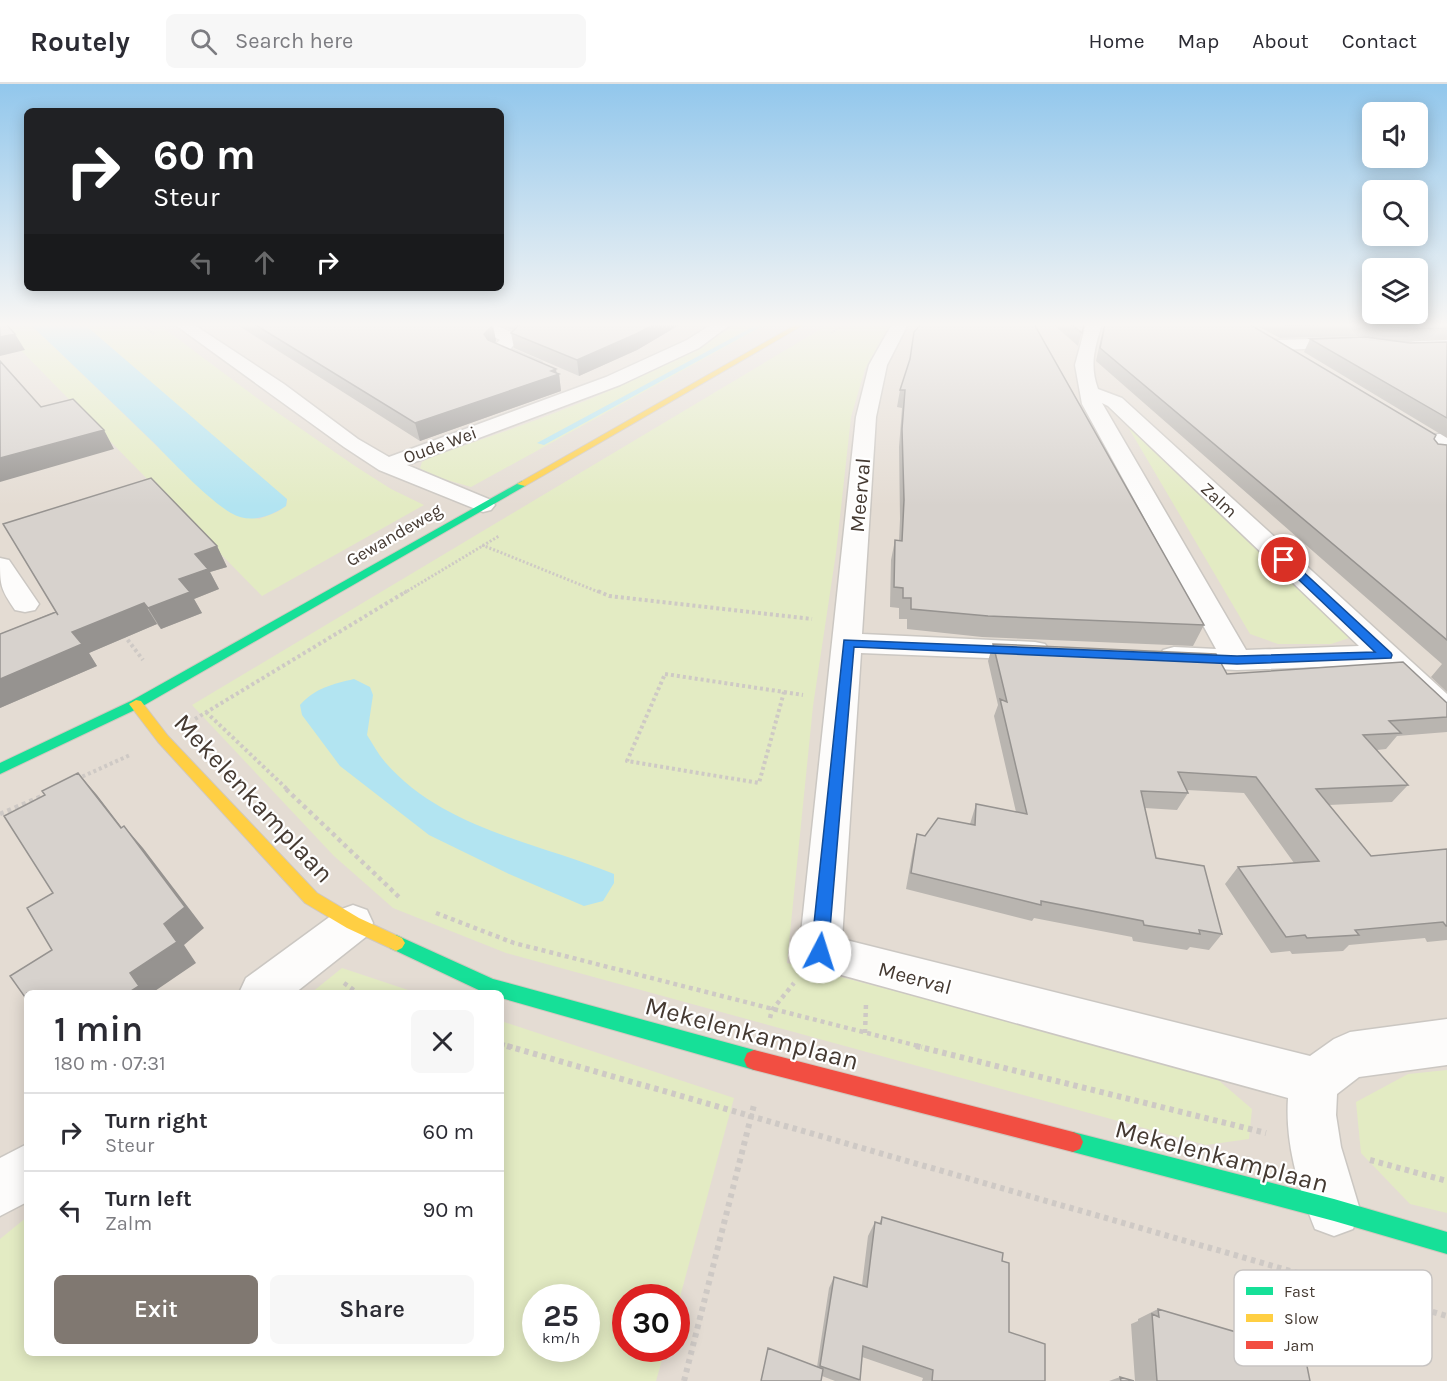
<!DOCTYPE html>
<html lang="en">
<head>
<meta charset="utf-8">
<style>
  body { margin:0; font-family:Karla,sans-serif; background:#f7f7f7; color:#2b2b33; height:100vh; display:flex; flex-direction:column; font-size:22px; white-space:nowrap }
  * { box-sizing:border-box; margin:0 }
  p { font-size:20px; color:#7c7c81 }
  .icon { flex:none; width:33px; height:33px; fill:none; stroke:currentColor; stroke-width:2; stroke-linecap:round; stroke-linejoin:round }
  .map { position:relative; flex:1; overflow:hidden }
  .panel { position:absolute; left:24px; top:906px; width:480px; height:366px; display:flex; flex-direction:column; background:#fff; border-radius:9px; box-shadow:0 3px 15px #0003 }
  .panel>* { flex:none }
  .top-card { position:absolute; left:24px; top:24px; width:480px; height:183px; border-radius:9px; box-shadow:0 3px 15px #0003; background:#202124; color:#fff; overflow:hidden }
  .buttons { position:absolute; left:1362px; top:18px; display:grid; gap:12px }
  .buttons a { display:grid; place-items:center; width:66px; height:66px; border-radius:9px; background:#fff; box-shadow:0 3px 15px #0003; font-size:30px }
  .speed { position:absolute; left:522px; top:1200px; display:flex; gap:12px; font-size:30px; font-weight:700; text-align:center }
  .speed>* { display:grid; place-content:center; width:78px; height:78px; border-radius:50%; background:#fff; box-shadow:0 3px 15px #0003; line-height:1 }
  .speed small { font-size:15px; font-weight:400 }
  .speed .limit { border:9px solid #d22; background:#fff; color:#111 }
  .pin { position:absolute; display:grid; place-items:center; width:51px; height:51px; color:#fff; margin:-26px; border:3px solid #fff; border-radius:50%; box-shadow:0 2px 6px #0007 }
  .me { position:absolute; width:66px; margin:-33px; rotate:5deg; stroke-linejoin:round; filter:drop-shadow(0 0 4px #0008) }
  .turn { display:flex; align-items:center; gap:21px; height:126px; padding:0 30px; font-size:27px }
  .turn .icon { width:78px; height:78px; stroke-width:2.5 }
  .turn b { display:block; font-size:42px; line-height:51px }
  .lanes { display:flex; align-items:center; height:57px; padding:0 30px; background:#0003; justify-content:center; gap:30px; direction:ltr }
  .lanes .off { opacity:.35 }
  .round { display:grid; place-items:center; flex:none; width:63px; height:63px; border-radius:9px; background:#f7f7f7 }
  .summary { display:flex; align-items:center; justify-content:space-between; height:102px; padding:0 30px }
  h1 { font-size:36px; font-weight:600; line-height:45px }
  .cta { display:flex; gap:12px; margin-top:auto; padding:12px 30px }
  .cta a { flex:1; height:69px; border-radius:9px; background:#807871; color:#fff; font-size:24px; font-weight:600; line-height:69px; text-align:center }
  .cta a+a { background:#f7f7f7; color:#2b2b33 }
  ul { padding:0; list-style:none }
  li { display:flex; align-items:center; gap:18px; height:78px; padding:0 30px; border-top:2px solid #e1e1e2 }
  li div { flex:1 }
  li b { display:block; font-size:22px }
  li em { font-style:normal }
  header { display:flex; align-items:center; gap:36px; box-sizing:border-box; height:84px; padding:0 30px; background:#fff; border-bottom:2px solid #e1e1e2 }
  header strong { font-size:28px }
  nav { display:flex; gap:33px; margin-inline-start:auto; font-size:21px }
  .search { width:420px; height:54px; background:#f7f7f7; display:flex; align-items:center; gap:15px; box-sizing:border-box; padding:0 21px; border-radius:9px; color:#7c7c81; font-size:22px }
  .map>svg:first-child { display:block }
</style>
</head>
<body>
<header>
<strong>Routely</strong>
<div class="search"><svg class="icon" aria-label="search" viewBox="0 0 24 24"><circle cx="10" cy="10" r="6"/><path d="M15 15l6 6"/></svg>Search here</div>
<nav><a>Home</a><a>Map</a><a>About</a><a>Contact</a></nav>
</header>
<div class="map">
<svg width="1447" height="1297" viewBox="0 0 1447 1297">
  <rect width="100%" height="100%" fill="#efebe6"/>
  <path fill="#e4dcd3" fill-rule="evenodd" d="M0 240H1447V1297H0ZM27 909H501V1269H27ZM536 1214H586V1264H536ZM626 1214H676V1264H626Z"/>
  <path fill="#e3ebc3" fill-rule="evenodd" d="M0 240H30L196 400 231 429 259 435 277 428 286 422 287 416 84 240H158L265 320 355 382 391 405 424 421 262 512 0 245Z
    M736 240H767L471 403 430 391 420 384 422 378 433 372C537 337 644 300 736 240Z
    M829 240H890L865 285 851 333 836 469 813 622 787 879 1210 989 1252 1025 1249 1055 1206 1061 506 869 393 824 334 772 192 621Z
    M1121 331 1343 540 1349 554 1331 560H1278L1250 550Z
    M342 884 417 909H311Z
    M501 937 734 1014 677 1224 676 1214H626V1264L665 1265 656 1297H0V1155L27 1133V1269H501ZM536 1214H586V1264H536Z
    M1447 986V1129L1410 1120 1361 1069 1356 1018 1408 990Z"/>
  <path fill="#b2e4f1" d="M30 240H84L287 415 286 422C270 433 249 440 231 429 206 414 174 379 153 358 112 318 71 279 30 240Z
    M354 595 370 603 373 611 367 651C373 660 378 670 385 678 443 745 537 758 614 790V799L603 817 584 822 509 790 429 751 340 682 302 631 300 621C315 604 333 600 354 595Z"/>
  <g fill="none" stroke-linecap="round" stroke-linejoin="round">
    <path fill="#b2e4f1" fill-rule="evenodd" d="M758 240H766L544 361 537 359Z"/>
    <g stroke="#cbc7c2" stroke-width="3">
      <path id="street" d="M174 240H193L284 300 358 355 389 373 606 293 687 256 712 240H731L699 264 620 301 407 381 491 416 495 421 491 426 483 428 379 386 344 363Z
        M472 240H493L518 251 520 255 510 265 541 278 544 282 541 286 535 287 492 270 489 266 500 256 474 243Z
        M892 240H908L887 281 876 333 862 550 1035 558 1045 560 1050 567 1045 574 1035 576 861 569 842 855 1310 972 1334 955 1350 948 1447 935V981L1359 993 1337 1010 1336 1031 1341 1063 1360 1126 1353 1145 1334 1152 1315 1145C1298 1103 1285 1059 1288 1014L805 881 799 868 856 333 869 281Z
        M1086 240H1102C1095 263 1089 281 1098 305L1122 314 1447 610V639L1436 636 1378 581 1237 586 1174 583 1163 580 1159 573 1163 566 1174 563 1216 565 1082 320 1075 281ZM1102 319 1108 322 1359 562 1246 566Z
        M1389 244 1447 254V264L1383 252 1381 249Z
        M1352 254 1358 255 1360 259 1358 263 1276 266 1270 265 1268 261 1270 257 1276 256Z
        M1447 349V361L1422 360 1419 356 1422 352Z
        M0 474 9 476 39 520 35 526 25 528 15 526C0 504 0 501 0 474Z
        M353 821 367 826 373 839 367 852 295 909H239L246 894 339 826Z
        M27 1060V1118L0 1132V1074Z"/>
    </g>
    <g stroke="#d0c8be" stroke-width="2">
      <path id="fast" d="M522 397 527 400 525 402 141 623 0 690V679L131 617Z
        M396 851 493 895 754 966 761 969 764 976 761 983 754 986 501 914V909H485L390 864 387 859 390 854Z
        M1073 1048 1334 1115 1447 1148V1170L1334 1137 1073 1068 1066 1065 1063 1058 1066 1051Z"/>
    </g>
    <g stroke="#d0c8be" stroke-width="2">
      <path id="slow" d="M797 240H805L525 402 517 400Z
        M136 616 141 617 168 652 317 809 359 834 402 854 405 859 402 864 396 867 390 864 347 844 305 819 158 658 129 620Z"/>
    </g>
    <g stroke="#d0c8be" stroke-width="2">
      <path id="jam" d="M754 966 1073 1048 1080 1051 1083 1058 1080 1065 1073 1068 754 986 747 983 744 976 747 969Z"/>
    </g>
    <path stroke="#cec9c5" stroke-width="2" stroke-dasharray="1.5 1.5" stroke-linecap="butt" d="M141 240 154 250
      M831 249 846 240"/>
    <path stroke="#cec9c5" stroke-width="3" stroke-dasharray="2 2" stroke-linecap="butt" d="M482 461 601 509
      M404 509 499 452"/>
    <path stroke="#cec9c5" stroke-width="4" stroke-dasharray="3 3" stroke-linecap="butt" d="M598 507 609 512 812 535
      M124 551 143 576
      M665 590 784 608 759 699 627 677Z
      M784 608 803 611
      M206 628 288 706
      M195 635 407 507
      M77 695 130 671"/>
    <path stroke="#cec9c5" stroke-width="4.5" stroke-dasharray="4 4" stroke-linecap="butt" d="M286 705 399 813
      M0 730 49 709
      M436 829 514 859 922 963
      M344 899 358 909
      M770 934 772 926 794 899
      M865 949 866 920
      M501 960 513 963"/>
    <path stroke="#cec9c5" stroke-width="6" stroke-dasharray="4.5 4.5" stroke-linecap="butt" d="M507 962 1447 1232
      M916 962 1266 1049
      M1370 1076 1447 1097
      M684 1297 754 1021"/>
    <use href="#street" fill="#fdfcfb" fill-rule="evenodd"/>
    <use href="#fast" fill="#16e098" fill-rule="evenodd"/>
    <use href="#slow" fill="#ffcf43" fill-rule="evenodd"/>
    <use href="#jam" fill="#f24e42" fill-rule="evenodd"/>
  </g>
  <path fill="#b9b5b0" d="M236 240H491L496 257 494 259 559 290 561 307 420 357Z
    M498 240H681L637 266 579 292 514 264 511 249 513 246Z
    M1053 240H1084L1078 262Z
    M1104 240H1249L1434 355 1438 360 1447 361V608L1431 593 1442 580 1096 277Z
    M1253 240H1447V256L1402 258 1359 252 1280 254Z
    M1310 255 1410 259 1447 258V354L1304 268Z
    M910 276 1204 541 1193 562 982 553 907 545V535H899V524L890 523 891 476 895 456 899 457 900 435 899 363 902 324 897 323 900 306Z
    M217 462 227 483 210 488 219 505 194 515 202 529 161 545 157 540 89 569 97 582 0 624V550Z
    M993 560 1447 619V648L1397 652 1386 665 1377 666 1408 701 1392 718 1329 721 1371 772 1447 765V856L1427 858 1425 854 1349 861 1343 867 1292 870 1290 867 1271 869 1225 800 1238 783 1294 779 1244 709 1187 706 1188 709 1177 726 1145 724 1156 774 1222 850 1209 866 1190 863 1187 866 1133 857 1132 853 1034 834 1032 837 906 805 913 766 917 750 925 752 970 740 976 720 1016 728 994 632 998 621 988 577Z
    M882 1133 1002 1177 1009 1248 1045 1297H922L923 1294 862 1273 859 1297H835L822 1292 821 1297H761L768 1264 817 1283 829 1204 834 1193 862 1201 868 1152 875 1138 879 1140Z
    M1158 1225 1298 1275 1310 1297H1135L1131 1240 1138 1237V1235Z
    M1120 1293 1134 1297H1109Z"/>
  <path fill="#969390" d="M655 240H681L637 266 579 292 577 276Z
    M493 241 496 257 487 266 484 250Z
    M15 250 25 266 0 272V253Z
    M556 285 557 291 559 290 561 307 420 357 415 339Z
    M104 346 114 365 0 398V374Z
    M217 462 227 483 210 488 219 505 194 515 202 529 161 545 148 524 179 495 195 470Z
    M144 519 157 540 89 569 97 582 0 624V595L72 548Z
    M78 689 97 711 139 766 121 744Z
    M124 742 143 764 204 844 184 861 196 879 152 909H128L130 889 164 840Z"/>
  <path fill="#d7d2cd" stroke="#969390" stroke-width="1.5" d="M0 240H6L15 250 0 253Z
    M254 240H491L493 241 484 250 488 256 556 285 551 287 559 290 415 339Z
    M520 240H655L636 250 577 276 511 249Z
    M921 240H1034L1204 541 988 532 911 525V514H903V504L894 503 895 456 902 457 904 416 902 345 905 306H900L910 275 914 248Z
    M1071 240H1084L1082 249Z
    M1105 240H1249L1436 351 1434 355 1438 360 1447 361V556L1100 264Z
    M1283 240H1335L1285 241Z
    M1371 240H1447V244L1409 245Z
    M1366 253 1410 259 1447 258V334L1310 255Z
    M0 277 41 323 73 315 104 346 0 374Z
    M151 394 217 462 195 470 208 485 179 495 190 508 148 524 144 519 72 548 82 560 0 595V550L56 528 58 531 3 440Z
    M993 560 1216 570 1227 590 1403 578 1447 619V633L1389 637 1401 649 1363 651 1408 701 1316 705 1371 772 1447 765V842H1446L1443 838 1355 846 1359 851 1307 854 1305 851 1286 853 1238 783 1319 777 1256 693 1178 688 1188 709 1141 707 1156 774 1204 782 1222 850 1199 846 1200 850 1144 841 1143 837 1041 817V821L911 789 917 750 925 752 938 734 975 741 976 720 1027 730 1000 615 1007 618Z
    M78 689 121 744 124 742 185 823 164 840 177 858 130 889 139 902 128 909H27V916L10 892 52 866 27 824 53 809 4 732 45 711 42 707Z
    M882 1133 1003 1169 1002 1177 1009 1179V1248L1045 1260V1297H932L933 1286 863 1262 860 1296 820 1282 834 1193 867 1203 875 1138 881 1140Z
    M1158 1225 1297 1266 1298 1275 1306 1277 1310 1297H1157L1152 1230 1159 1233Z
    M768 1264 823 1285 821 1297H761Z
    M1120 1293 1134 1297H1121Z"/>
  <linearGradient id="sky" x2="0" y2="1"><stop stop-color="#92c7ec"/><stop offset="0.57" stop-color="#f8f6f4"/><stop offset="1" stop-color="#f8f6f4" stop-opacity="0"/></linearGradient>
  <rect width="1447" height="422" fill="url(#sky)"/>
  <path fill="#1a73e8" stroke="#114b97" stroke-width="1.5" d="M1284 472 1287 473 1391 569 1392 571 1391 574 1237 580 854 563 828 868 826 874 820 876 813 874 811 868 844 556 1237 572 1375 568 1280 478V473Z"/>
  <g text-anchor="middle" stroke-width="4.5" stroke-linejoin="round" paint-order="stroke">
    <g font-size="18" fill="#453a32" stroke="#fff">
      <text transform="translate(440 361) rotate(-20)" y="6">Oude Wei</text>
      <text transform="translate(1219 416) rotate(43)" y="6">Zalm</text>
      <text transform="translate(394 451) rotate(-30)" y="6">Gewandeweg</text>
    </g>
    <g font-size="21" fill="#453a32" stroke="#fff">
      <text transform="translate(860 411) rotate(-85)" y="7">Meerval</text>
      <text transform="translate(915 894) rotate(15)" y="7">Meerval</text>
    </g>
    <g font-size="26" fill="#453a32" stroke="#fff">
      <text transform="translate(254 714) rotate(47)" y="9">Mekelenkamplaan</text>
      <text transform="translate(752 949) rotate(15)" y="9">Mekelenkamplaan</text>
      <text transform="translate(1222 1072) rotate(15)" y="9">Mekelenkamplaan</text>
    </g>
  </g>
  <rect x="1234" y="1186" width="198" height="96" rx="9" fill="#fff" stroke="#c7c4c2" stroke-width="1.5"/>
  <rect x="1246" y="1203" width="27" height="8" fill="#16e098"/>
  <rect x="1246" y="1230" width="27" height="8" fill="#ffcf43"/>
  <rect x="1246" y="1257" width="27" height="8" fill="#f24e42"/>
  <g font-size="16" fill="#453a32">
    <text x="1284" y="1213">Fast</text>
    <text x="1284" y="1240">Slow</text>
    <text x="1284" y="1267">Jam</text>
  </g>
</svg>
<div class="buttons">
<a><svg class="icon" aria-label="sound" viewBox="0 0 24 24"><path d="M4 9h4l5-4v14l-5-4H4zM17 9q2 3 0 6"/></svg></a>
<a><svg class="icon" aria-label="search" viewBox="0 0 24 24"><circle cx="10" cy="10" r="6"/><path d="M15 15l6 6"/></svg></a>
<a><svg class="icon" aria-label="layers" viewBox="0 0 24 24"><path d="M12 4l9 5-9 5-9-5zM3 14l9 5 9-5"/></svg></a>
</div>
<div class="speed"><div>25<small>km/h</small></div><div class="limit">30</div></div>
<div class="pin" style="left:1284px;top:476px;background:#d93025"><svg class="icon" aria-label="arrive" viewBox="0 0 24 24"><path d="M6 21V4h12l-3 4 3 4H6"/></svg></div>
<svg class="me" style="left:820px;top:868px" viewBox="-20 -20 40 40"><circle r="19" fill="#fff"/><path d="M0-13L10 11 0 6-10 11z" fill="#1a73e8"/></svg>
<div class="top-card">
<div class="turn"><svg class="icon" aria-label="right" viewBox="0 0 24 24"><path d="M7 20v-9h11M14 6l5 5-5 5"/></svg><div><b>60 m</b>Steur</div></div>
<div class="lanes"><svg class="icon off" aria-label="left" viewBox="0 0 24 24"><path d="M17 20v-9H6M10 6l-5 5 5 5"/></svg><svg class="icon off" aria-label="ahead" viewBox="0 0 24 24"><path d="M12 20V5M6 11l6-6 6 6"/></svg><svg class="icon" aria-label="right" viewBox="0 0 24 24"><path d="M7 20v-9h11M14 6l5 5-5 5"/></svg></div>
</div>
<section class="panel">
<div class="summary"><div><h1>1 min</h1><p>180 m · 07:31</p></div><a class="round"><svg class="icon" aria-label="close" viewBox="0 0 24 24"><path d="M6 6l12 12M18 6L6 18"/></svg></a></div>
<ul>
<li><svg class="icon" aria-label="right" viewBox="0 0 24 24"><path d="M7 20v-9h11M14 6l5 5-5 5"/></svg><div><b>Turn right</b><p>Steur</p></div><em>60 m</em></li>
<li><svg class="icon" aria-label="left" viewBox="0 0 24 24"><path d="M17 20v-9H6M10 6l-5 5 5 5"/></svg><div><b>Turn left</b><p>Zalm</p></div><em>90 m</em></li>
</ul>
<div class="cta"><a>Exit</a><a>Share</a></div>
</section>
</div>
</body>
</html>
